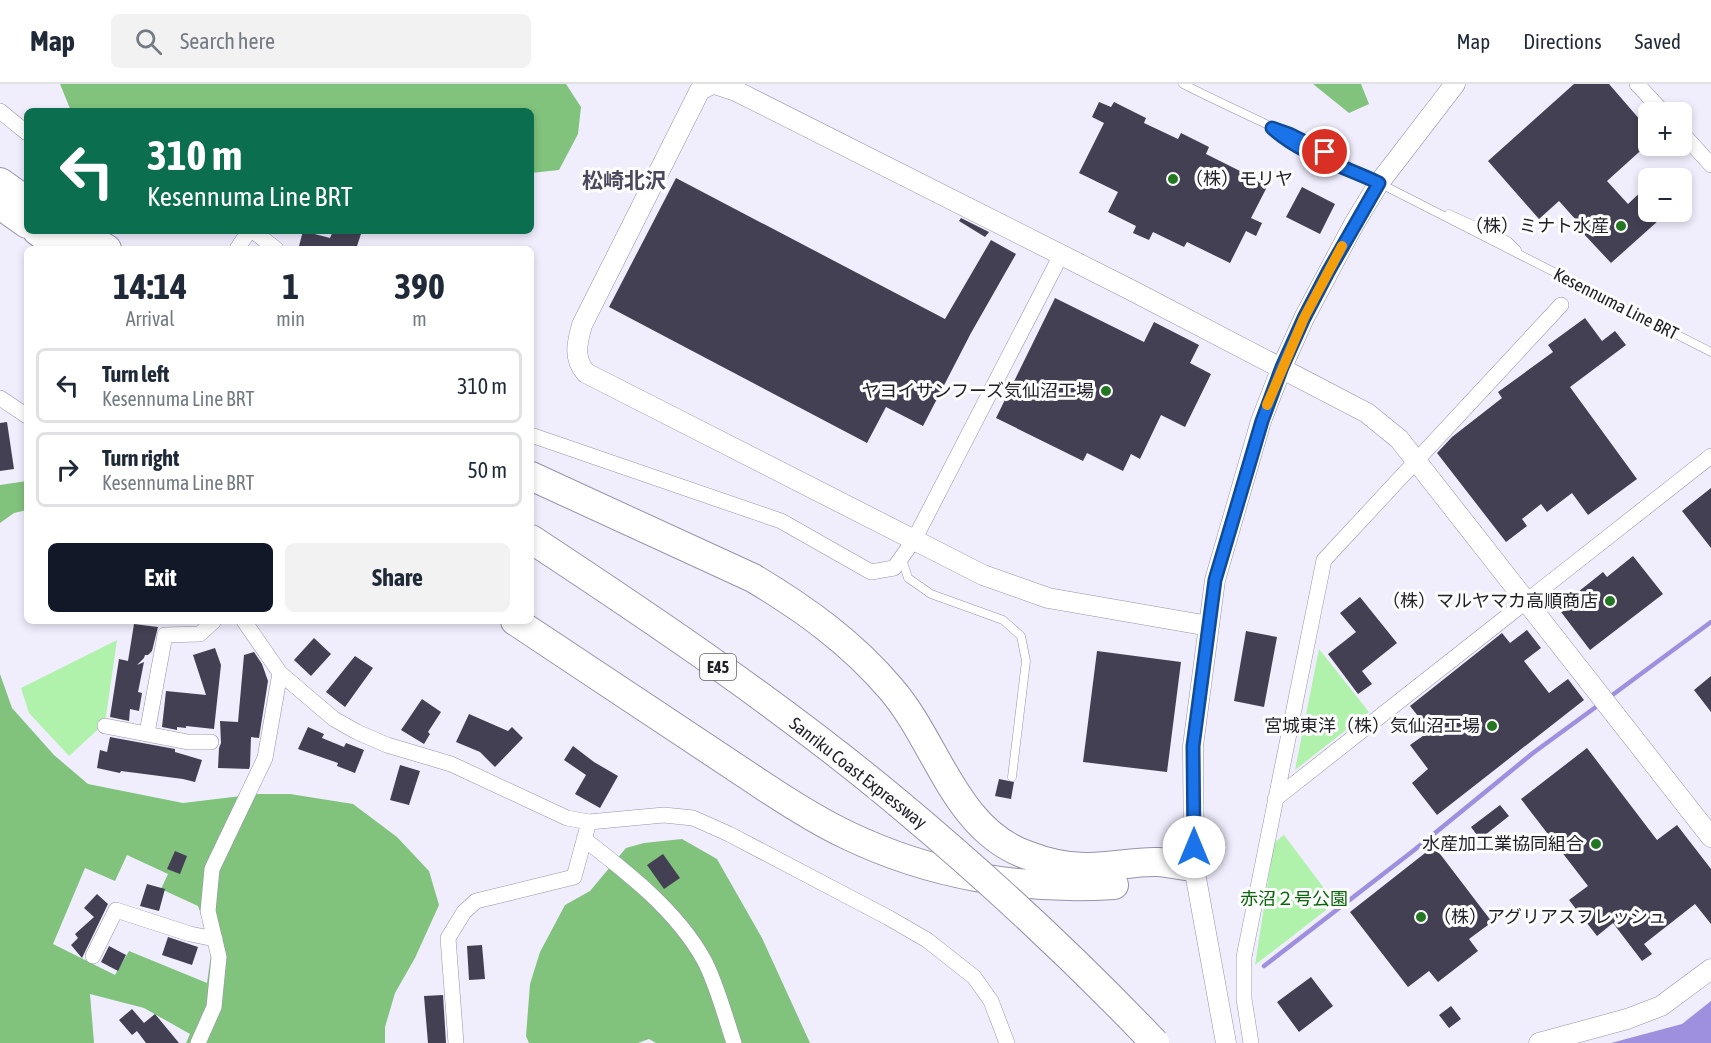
<!DOCTYPE html>
<html lang="en">
<head>
<meta charset="utf-8">
<style>
  body { margin:0; font-family:"Asap Condensed","Noto Sans JP",sans-serif; background:#f2f2f3; color:#1f2937; height:100vh; display:flex; flex-direction:column; font-size:22px; white-space:nowrap }
  * { box-sizing:border-box; margin:0 }
  p { font-size:20px; color:#747a83 }
  .icon { flex:none; width:33px; height:33px; fill:none; stroke:currentColor; stroke-width:2; stroke-linecap:round; stroke-linejoin:round }
  .map { position:relative; flex:1; overflow:hidden }
  .sheet { position:absolute; left:24px; top:162px; width:510px; height:378px; display:flex; flex-direction:column; background:#fff; border-radius:9px; box-shadow:0 3px 9px #0003 }
  .sheet>* { flex:none }
  .banner { position:absolute; left:24px; top:24px; width:510px; height:126px; border-radius:9px; box-shadow:0 3px 9px #0003; background:#0b6e4f; color:#fff; overflow:hidden }
  .controls { position:absolute; left:1638px; top:18px; display:grid; gap:12px }
  .controls a { display:grid; place-items:center; width:54px; height:54px; border-radius:9px; background:#fff; box-shadow:0 3px 9px #0003; font-size:30px }
  .pin { position:absolute; display:grid; place-items:center; width:51px; height:51px; color:#fff; margin:-26px; border:3px solid #fff; border-radius:50%; box-shadow:0 2px 6px #0007 }
  .me { position:absolute; width:66px; margin:-33px; rotate:0deg; stroke-linejoin:round; filter:drop-shadow(0 0 4px #0008) }
  .turn { display:flex; align-items:center; gap:21px; height:126px; padding:0 24px; font-size:27px }
  .turn .icon { width:78px; height:78px; stroke-width:2.5 }
  .turn b { display:block; font-size:42px; line-height:51px }
  .eta { display:flex; justify-content:space-evenly; align-items:center; height:102px; text-align:center }
  .eta b { font-size:36px; font-weight:700; line-height:42px }
  .primary-button { display:flex; gap:12px; margin-top:auto; padding:12px 24px }
  .primary-button a { flex:1; height:69px; border-radius:9px; background:#111827; color:#fff; font-size:24px; font-weight:700; line-height:69px; text-align:center }
  .primary-button a+a { background:#f2f2f3; color:#1f2937 }
  ul { padding:0; list-style:none }
  li { display:flex; align-items:center; gap:18px; height:75px; margin:0 12px 9px; padding:0 12px; border:3px solid #e0e1e3; border-radius:9px }
  li div { flex:1 }
  li b { display:block; font-size:22px }
  li em { font-style:normal }
  header { display:flex; align-items:center; gap:36px; box-sizing:border-box; height:84px; padding:0 30px; background:#fff; border-bottom:2px solid #e0e1e3 }
  header strong { font-size:28px }
  nav { display:flex; gap:33px; margin-inline-start:auto; font-size:21px }
  .search { width:420px; height:54px; background:#f2f2f3; display:flex; align-items:center; gap:15px; box-sizing:border-box; padding:0 21px; border-radius:9px; color:#747a83; font-size:22px }
  .map>svg:first-child { display:block }
</style>
</head>
<body>
<header>
<strong>Map</strong>
<div class="search"><svg class="icon" aria-label="search" viewBox="0 0 24 24"><circle cx="10" cy="10" r="6"/><path d="M15 15l6 6"/></svg>Search here</div>
<nav><a>Map</a><a>Directions</a><a>Saved</a></nav>
</header>
<div class="map">
<svg width="1711" height="959" viewBox="0 0 1711 959">
  <rect width="100%" height="100%" fill="#f0eefd"/>
  <path fill="#b0f1ab" d="M117 556 105 639 69 672 29 629 21 604Z
    M1319 565 1369 628 1295 686Z
    M1284 751 1335 819 1255 881 1274 759Z"/>
  <path fill="#81c27d" fill-rule="evenodd" d="M60 0H566L581 23 578 50 559 86 531 89V27H71Z
    M1313 0H1361L1369 20 1349 29Z
    M27 397V426L14 429 0 439V401Z
    M0 590 12 624 54 671 88 700 183 719 258 710H290L353 720 397 753 429 787 439 821 415 874 395 909 385 943V959H186L190 950 144 924 90 910 94 959H0ZM127 771 168 790 161 805 198 822 212 863 207 899 129 867 115 891 53 860 85 784 115 797Z
    M682 755 717 775 762 854 810 959H656L649 955 638 959H529L526 952 530 900 540 868 565 821 590 807 626 764 644 759Z"/>
  <path fill="#9f8fdf" d="M1711 917V959H1611L1682 940Z"/>
  <g fill="none" stroke-linecap="round" stroke-linejoin="round">
    <path stroke="#9f8fdf" stroke-width="4.5" d="M1607 615 1711 538
      M1264 882 1413 767 1533 669 1600 620"/>
  </g>
  <path fill="#444054" d="M1574 0H1609L1648 45V60L1607 97 1628 120 1648 101V128H1668L1611 179 1582 148 1585 146 1559 117 1539 135 1488 77Z
    M1099 18 1111 23 1114 18 1146 34 1144 39 1178 55 1181 49 1209 63 1206 70 1268 101 1251 134 1262 139 1256 152 1246 147 1230 179 1187 158 1184 163 1153 148 1149 156 1133 149 1136 142 1108 128 1118 108 1079 89 1104 39 1092 33Z
    M676 94 945 235 991 156 1016 170 971 249 923 342 886 323 867 359 609 223Z
    M1302 103 1335 120 1320 150 1286 133Z
    M961 134 989 148 985 153 959 137Z
    M303 147 330 154 333 147H362L356 165H308L299 162Z
    M1055 214 1144 258 1154 238 1199 261 1190 279 1211 290 1185 343 1161 331 1140 375 1131 370 1123 387 1087 369 1083 377 996 334Z
    M1585 234 1602 257 1615 247 1626 261 1570 303 1637 395 1588 431 1572 409 1547 428 1541 420 1522 435 1527 442 1506 458 1437 369 1452 353 1502 314 1498 308 1553 268 1548 261Z
    M7 338 14 385 0 387V339Z
    M1711 404V464L1682 427Z
    M1633 472 1663 510 1590 566 1558 524 1603 488 1607 493Z
    M1360 513 1397 559 1362 587 1372 600 1358 610 1328 570 1356 548 1340 529Z
    M134 540 158 543 152 567 148 571H145L144 574 137 581 144 578 138 608 142 609 139 627 130 625 129 637 110 633 119 575 128 577Z
    M1527 546 1541 564 1524 577 1549 609 1568 595 1584 616 1437 731 1412 699 1428 685 1410 661 1430 647 1410 622 1502 549 1510 559Z
    M1246 547 1277 553 1264 623 1234 617Z
    M314 554 331 570 311 592 294 576Z
    M215 564 221 581 214 645 186 642V644L177 643V646L162 643 166 607 206 611 193 571Z
    M1097 567 1181 578 1167 688 1083 678Z
    M254 568 262 580 268 597 259 654 251 653 250 682 249 685 218 684 219 664 221 659 220 637 238 638 244 571Z
    M355 572 373 584 345 623 326 608Z
    M1711 592V628L1694 606Z
    M422 615 441 628 428 648 430 650 424 660 401 646Z
    M469 630 508 647 512 643 523 654 495 683 480 668 456 658Z
    M308 643 324 650 322 654 344 663 346 659 364 666 355 689 337 682 338 679 298 665Z
    M110 653 175 665V668L202 676 195 698 183 695 121 687 120 689 97 684 100 666 107 668Z
    M573 662 594 678 618 692 600 724 575 710 586 691 564 676Z
    M1587 664 1657 756 1677 741 1711 785V840L1695 820 1644 860 1652 870 1642 877 1613 839 1597 852 1569 816 1588 802 1521 715Z
    M400 681 420 687 409 721 390 716Z
    M999 695 1014 698 1011 715 995 712Z
    M1500 721 1509 732 1480 755 1471 743Z
    M1434 762 1492 838 1469 855 1478 867 1438 898 1429 887 1408 903 1350 828Z
    M175 767 187 772 180 790 167 785Z
    M663 770 680 794 664 805 647 781Z
    M147 800 165 805 159 827 140 822Z
    M97 810 108 820 82 874 71 861 78 854 75 850 94 833 84 824Z
    M168 853 198 863 192 881 162 871Z
    M482 861 485 895 469 896 467 862Z
    M109 862 126 871 118 887 101 878Z
    M1311 893 1333 922 1299 948 1277 918Z
    M443 911 446 959H428L424 912Z
    M1451 922 1461 935 1449 944 1439 931Z
    M132 925 144 939 155 930 179 959H146L137 947 132 951 119 936Z"/>
  <g fill="none" stroke-linecap="round" stroke-linejoin="round">
    <g stroke="#9693aa" stroke-width="9">
      <path id="service" d="M1183 0C1236 27 1290 50 1343 77L1350 84
        M1272 44C1302 71 1343 81 1379 99L1711 268
        M1449 130 1508 157 1517 166
        M902 475 908 494 931 510 1003 536 1021 552 1026 577 1012 693"/>
    </g>
    <g stroke="#9693aa" stroke-width="16">
      <path id="minor" d="M1637 0 1663 28
        M0 27 27 49
        M1682 49 1711 81
        M253 147 276 165
        M237 165 249 147
        M0 314 27 332
        M531 351 781 437 871 488 894 484 914 456 1061 171
        M244 537 280 589 334 635 357 648 387 661 451 680 567 734 589 738 664 731 693 734 729 750 889 834 927 856 974 893 991 917 1007 959
        M105 642 188 658H211
        M147 649 165 551 200 550 214 537
        M1275 715 1711 372
        M584 755C628 789 677 827 704 876 716 898 726 935 734 959
        M93 872 116 826 190 850 215 855
        M198 959 214 923 219 873 208 827 212 785 265 674 280 589
        M456 959 448 854 464 828 476 817 574 793 589 738
        M1251 959 1244 915V873L1324 476 1561 221"/>
    </g>
    <g stroke="#9693aa" stroke-width="21">
      <path id="tertiary" d="M712 0 700 6 582 241C577 259 573 274 586 289L983 491 1048 514 1209 542
        M715 0 736 7 1131 206 1367 329 1399 355 1711 753
        M1226 959 1194 783 1193 662 1215 496 1261 337 1282 283 1304 234 1354 140 1379 99 1455 0
        M1539 959 1627 935 1661 922 1711 885"/>
    </g>
    <g stroke="#9693aa" stroke-width="30">
      <path id="motorway" d="M0 98 27 117
        M0 121 27 140
        M37 147 62 165
        M78 147 107 165
        M531 392 753 494C805 525 852 559 891 605 937 658 955 746 1027 771 1045 778 1066 783 1085 783 1109 784 1134 777 1158 778 1170 779 1182 782 1194 783
        M531 455C657 538 783 623 898 719
        M515 537 768 705C794 722 819 738 847 751 930 791 1022 807 1114 801"/>
    </g>
    <use href="#service" stroke="#fff" stroke-width="8"/>
    <use href="#minor" stroke="#fff" stroke-width="15"/>
    <use href="#tertiary" stroke="#fff" stroke-width="20"/>
    <use href="#motorway" stroke="#fff" stroke-width="28"/>
    <g stroke="#9693aa" stroke-width="30" stroke-linecap="butt">
      <path id="motorway-bridge" d="M898 719C989 795 1074 874 1155 959"/>
    </g>
    <use href="#motorway-bridge" stroke="#fff" stroke-width="28"/>
  </g>
  <g fill="none" stroke-linecap="round" stroke-linejoin="round">
    <g stroke="#114b97" stroke-width="15">
      <path id="route" d="M1194 763 1193 662 1215 496 1262 337 1282 283 1304 234 1328 188 1379 99C1343 82 1302 71 1272 44L1289 50 1325 68"/>
    </g>
    <use href="#route" stroke="#1a73e8" stroke-width="10"/>
    <path stroke="#f59e0b" stroke-width="10" d="M1267 321 1304 234 1342 162"/>
  </g>
  <g fill="#247722" stroke="#fdfdfd" stroke-width="2">
    <circle cx="1173" cy="95" r="6"/>
    <circle cx="1621" cy="142" r="6"/>
    <circle cx="1106" cy="307" r="6"/>
    <circle cx="1610" cy="517" r="6"/>
    <circle cx="1492" cy="642" r="6"/>
    <circle cx="1596" cy="760" r="6"/>
    <circle cx="1421" cy="833" r="6"/>
  </g>
  <g text-anchor="middle" stroke-width="6" stroke-linejoin="round" paint-order="stroke">
    <rect fill="#fdfdfd" stroke="#626268" stroke-width="1.5" x="700" y="570" width="36" height="26" rx="4.5"/>
    <g font-size="16" font-weight="bold" fill="#201f28">
      <text x="718" y="589">E45</text>
    </g>
    <g font-size="18" fill="#201f28" stroke="#fdfdfd" text-anchor="end">
      <text x="1185" y="101" text-anchor="start">（株）モリヤ</text>
      <text x="1609" y="148">（株）ミナト水産</text>
      <text x="1094" y="313">ヤヨイサンフーズ気仙沼工場</text>
      <text x="1598" y="523">（株）マルヤマカ高順商店</text>
      <text x="1480" y="648">宮城東洋（株）気仙沼工場</text>
      <text x="1584" y="766">水産加工業協同組合</text>
      <text x="1433" y="839" text-anchor="start">（株）アグリアスフレッシュ</text>
    </g>
    <g font-size="18" fill="#201f28" stroke="#fdfdfd">
      <text transform="translate(1616 220) rotate(27)" y="6">Kesennuma Line BRT</text>
      <text transform="translate(858 689) rotate(38)" y="6">Sanriku Coast Expressway</text>
    </g>
    <g font-size="18" fill="#076709" stroke="#fdfdfd">
      <text x="1294" y="821">赤沼２号公園</text>
    </g>
    <g font-size="21" font-weight="bold" fill="#4c485d" stroke="#fdfdfd">
      <text x="624" y="104">松崎北沢</text>
    </g>
  </g>
</svg>
<div class="controls">
<a>+</a>
<a>−</a>
</div>
<div class="pin" style="left:1325px;top:68px;background:#d93025"><svg class="icon" aria-label="arrive" viewBox="0 0 24 24"><path d="M6 21V4h12l-3 4 3 4H6"/></svg></div>
<svg class="me" style="left:1194px;top:763px" viewBox="-20 -20 40 40"><circle r="19" fill="#fff"/><path d="M0-13L10 11 0 6-10 11z" fill="#1a73e8"/></svg>
<div class="banner">
<div class="turn"><svg class="icon" aria-label="left" viewBox="0 0 24 24"><path d="M17 20v-9H6M10 6l-5 5 5 5"/></svg><div><b>310 m</b>Kesennuma Line BRT</div></div>
</div>
<section class="sheet">
<div class="eta">
<div><b>14:14</b><p>Arrival</p></div>
<div><b>1</b><p>min</p></div>
<div><b>390</b><p>m</p></div>
</div>
<ul>
<li><svg class="icon" aria-label="left" viewBox="0 0 24 24"><path d="M17 20v-9H6M10 6l-5 5 5 5"/></svg><div><b>Turn left</b><p>Kesennuma Line BRT</p></div><em>310 m</em></li>
<li><svg class="icon" aria-label="right" viewBox="0 0 24 24"><path d="M7 20v-9h11M14 6l5 5-5 5"/></svg><div><b>Turn right</b><p>Kesennuma Line BRT</p></div><em>50 m</em></li>
</ul>
<div class="primary-button"><a>Exit</a><a>Share</a></div>
</section>
</div>
</body>
</html>
